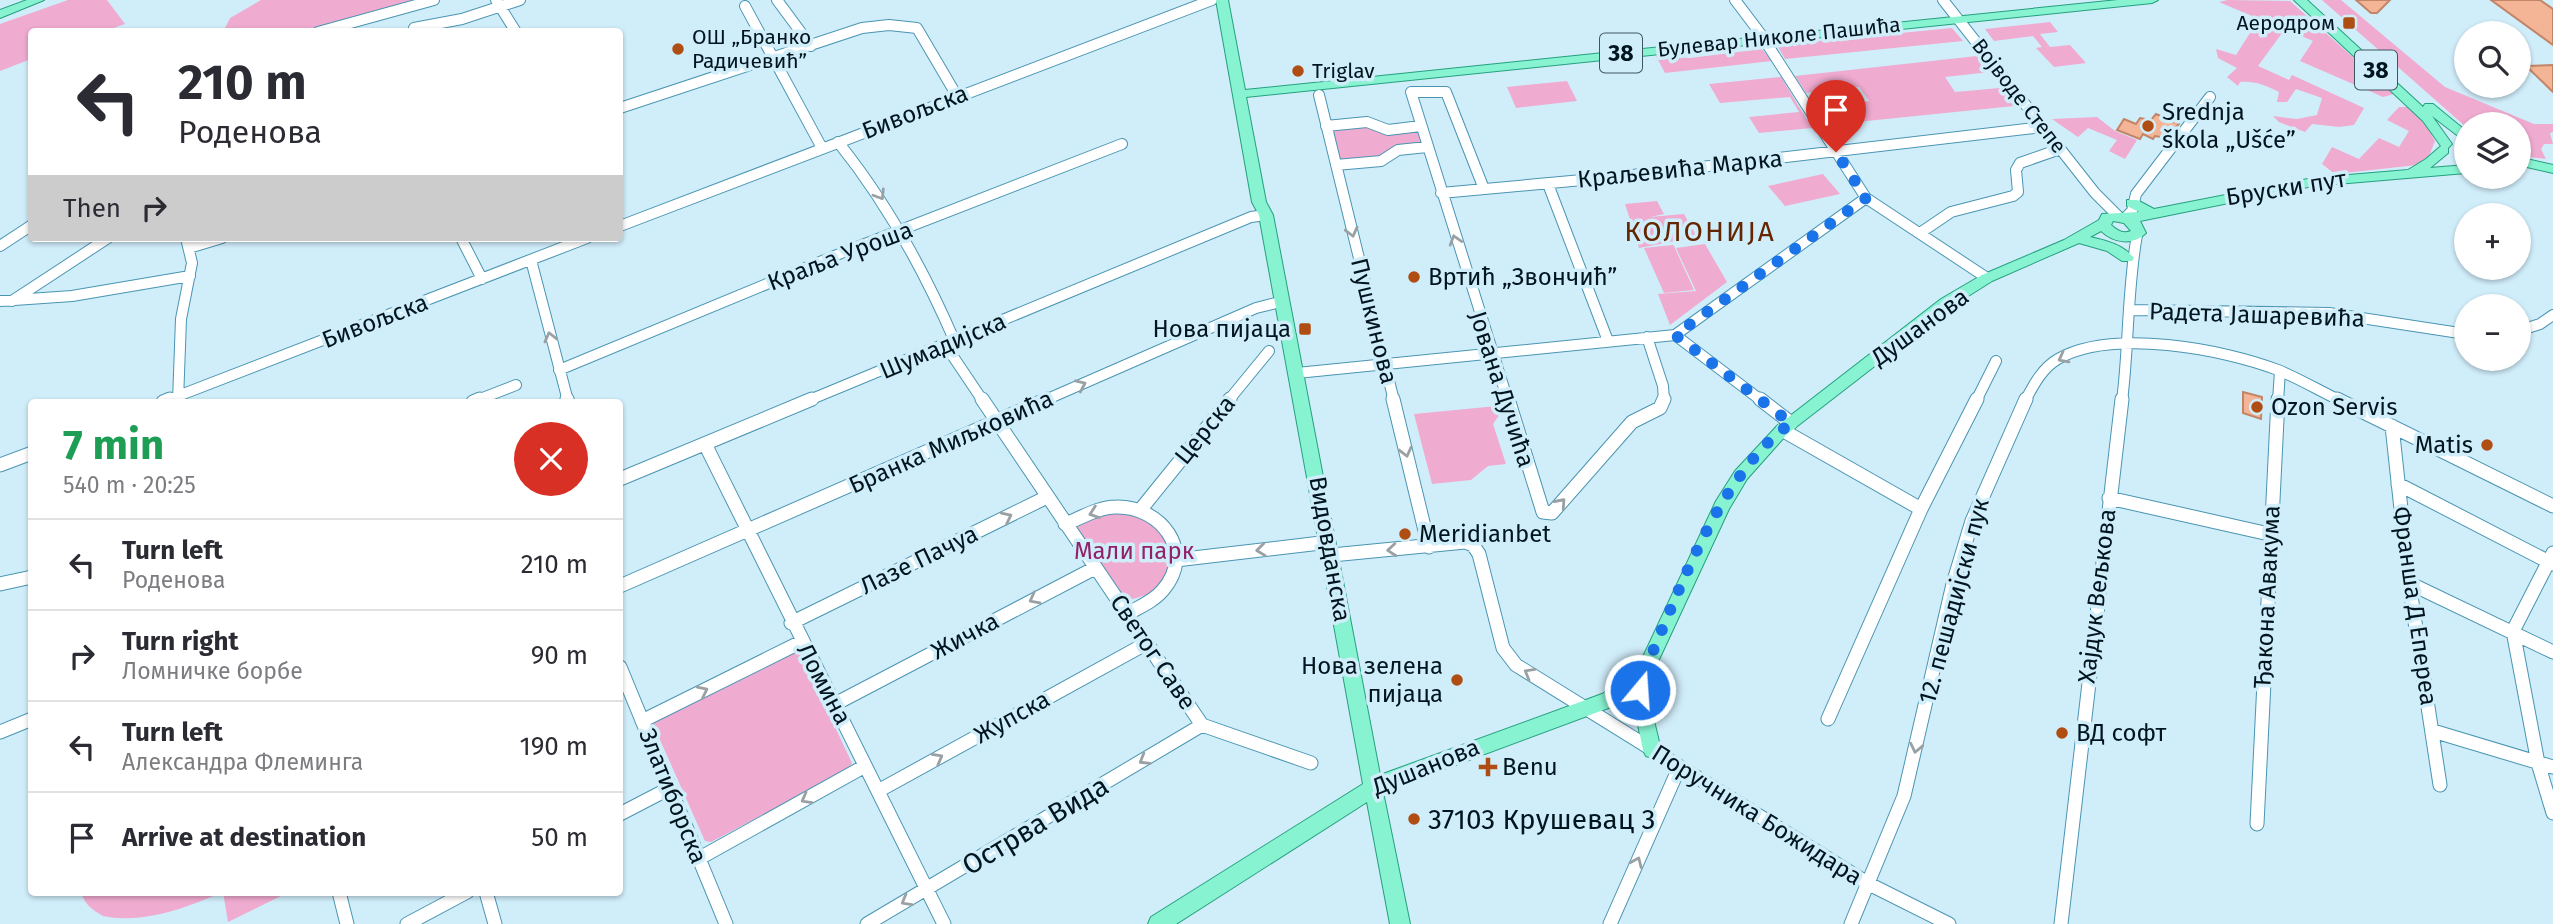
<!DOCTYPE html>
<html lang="en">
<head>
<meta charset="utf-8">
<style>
  body { margin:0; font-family:"Fira Sans",sans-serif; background:#f7f7f7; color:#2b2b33; height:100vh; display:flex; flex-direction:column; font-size:26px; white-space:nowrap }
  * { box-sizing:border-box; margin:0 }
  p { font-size:23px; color:#7c7c81 }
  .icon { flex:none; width:38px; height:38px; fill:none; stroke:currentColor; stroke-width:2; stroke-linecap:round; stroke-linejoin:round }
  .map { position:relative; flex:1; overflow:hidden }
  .sheet { position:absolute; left:28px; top:399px; width:595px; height:497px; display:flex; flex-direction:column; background:#fff; border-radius:7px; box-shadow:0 2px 5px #0004 }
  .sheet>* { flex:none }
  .banner { position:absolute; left:28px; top:28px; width:595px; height:214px; border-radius:7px; box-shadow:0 2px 5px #0004; background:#fff; color:#2b2b33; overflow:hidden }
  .tools { position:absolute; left:2454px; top:21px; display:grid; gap:14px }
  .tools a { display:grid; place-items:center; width:77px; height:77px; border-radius:50%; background:#fff; box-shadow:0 2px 5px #0004; font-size:35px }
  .pin { position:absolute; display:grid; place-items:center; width:60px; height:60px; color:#fff; margin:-72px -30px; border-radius:50% 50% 50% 0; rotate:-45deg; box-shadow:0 0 7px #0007 }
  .pin .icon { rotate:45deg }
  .me { position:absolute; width:77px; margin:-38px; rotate:18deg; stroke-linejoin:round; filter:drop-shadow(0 0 5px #0008) }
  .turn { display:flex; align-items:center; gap:24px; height:147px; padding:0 35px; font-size:32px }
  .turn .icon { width:91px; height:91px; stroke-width:2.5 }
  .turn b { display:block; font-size:49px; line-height:60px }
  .then { display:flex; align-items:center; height:66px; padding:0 35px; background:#0003; gap:14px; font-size:26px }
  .round { display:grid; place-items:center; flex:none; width:74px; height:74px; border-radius:37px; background:#f7f7f7 }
  .headline { display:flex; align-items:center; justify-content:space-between; height:119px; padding:0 35px }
  h1 { font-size:42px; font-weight:700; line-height:52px; color:#1e9e55 }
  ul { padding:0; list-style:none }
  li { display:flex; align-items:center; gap:21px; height:91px; padding:0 35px; border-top:2px solid #e1e1e2 }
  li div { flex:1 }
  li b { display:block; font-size:26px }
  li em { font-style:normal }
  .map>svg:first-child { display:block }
</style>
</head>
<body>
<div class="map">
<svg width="2553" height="924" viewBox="0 0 2553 924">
  <rect width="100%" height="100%" fill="#d0edfa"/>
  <path fill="#f0abd0" d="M68 0H107L125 24 105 31 32 32 31 59 0 71V24Z
    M261 0H423L309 31 223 32 230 18Z
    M2228 0 2290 1 2394 94 2383 97 2300 61 2313 41 2285 29 2258 66 2289 80 2292 75 2364 108 2354 125 2339 127 2312 124 2305 132 2279 122 2273 116 2297 119 2317 115 2322 98 2296 89 2287 102H2277L2279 92C2265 85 2255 81 2240 82L2238 86 2227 77 2237 68 2218 58 2216 49 2236 55 2259 19 2219 2Z
    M2322 0H2341L2445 87 2534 124H2553V132L2550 133 2553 144H2544L2541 149 2546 159 2518 156V124L2466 127Z
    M2050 22 2058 32 2040 34 2050 47 2070 45 2086 63 2054 67 2036 48 2042 47 2033 36 1994 41 1985 29Z
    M1952 28 1963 41 1785 59 1777 45Z
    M1762 49 1772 61 1665 73 1656 56 1690 58Z
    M1977 56 1990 72 1945 77 1955 92 2000 88 2014 106 1827 125 1816 108 1869 101 1859 87 1806 93 1795 76Z
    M1781 77 1812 128 1759 133 1749 117 1799 112 1790 97 1720 103 1709 84Z
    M1567 81 1577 101 1516 108 1507 87Z
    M2399 107H2409L2426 125 2435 141 2429 156 2417 165 2335 174 2322 164 2332 147 2359 159 2379 138 2399 147 2409 131 2387 120Z
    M2097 117 2115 131 2137 140 2125 159 2109 151 2117 140 2088 128 2078 137 2052 119Z
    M1367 122 1388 130 1421 126 1427 147 1398 150 1381 161 1336 165 1326 126Z
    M1823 174 1840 194 1785 206 1768 186Z
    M1657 201 1664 214 1650 217 1684 214 1697 237 1639 248 1625 204Z
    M1705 244 1727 282 1670 325 1658 294 1696 291 1676 248Z
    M1673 245 1674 246 1694 290 1664 293 1644 248Z
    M1497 406 1500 414 1493 424 1506 464 1488 466 1471 480 1432 484 1414 414Z
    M1115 512C1179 511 1192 593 1126 600L1076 528 1085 520Z
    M791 651 800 653 852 763 847 770 711 842 705 841 653 724 658 718Z
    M223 892H287V893L228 922Z
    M81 893V892L220 893C184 909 141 924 103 916 91 909 86 905 81 893Z"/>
  <path fill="#f4b496" stroke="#c28568" stroke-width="2" d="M2356 0H2390L2377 13H2371Z
    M2491 0H2540L2553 9V45Z
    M2553 65V92L2526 66Z
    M2156 114 2179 124 2167 138 2155 136 2153 139 2143 134 2140 139 2117 130 2124 119 2136 124 2140 118 2151 120Z
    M2243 392 2262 397 2261 419 2243 413Z"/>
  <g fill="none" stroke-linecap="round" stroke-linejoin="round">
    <g stroke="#4a95b2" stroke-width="12">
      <path id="minor-far1" d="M496 0 516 32
        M777 0 811 46
        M1735 0 1760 33 1866 198 1987 278
        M1943 0 2095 193 2118 216
        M745 6 822 148
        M318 32 434 0
        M417 32 414 28 462 19 520 0
        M1319 95 1394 401
        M620 108 862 28 889 25 917 28 957 96
        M1326 126 1367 122 1388 130 1421 126
        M838 142C887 203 924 270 955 342
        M1336 165 1381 161 1398 150 1427 147
        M1548 184 1608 341
        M1484 189 1446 92H1411L1508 401
        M1441 193 1615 177 2043 127
        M2125 218 2132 211 2136 194 2210 97
        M620 226 1212 0
        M1920 233 1951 212 2013 196 2018 192 2016 170 2020 163 2060 149
        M461 238 482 279
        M0 246 32 225
        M189 248 222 238
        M531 260 568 401
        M0 301 72 296 190 276
        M12 301 108 238
        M2132 310 2329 313 2466 334
        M2518 331 2540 324 2553 315
        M1675 335 1762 401
        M1647 337 1663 386 1664 401
        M946 346 983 401
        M559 370 844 252 1122 144
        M1297 373 1675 335 1866 198
        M165 401 587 238
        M178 401 181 319 192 263 186 238
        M475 401 516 385
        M807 401 1251 217 1266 215
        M1043 401 1256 308 1284 301
        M1228 401 1269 351
        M1976 401 1996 361
        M2025 401C2033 386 2042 368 2058 359 2112 328 2223 349 2278 370 2300 379 2320 391 2341 401
        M2122 401C2129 346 2127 290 2137 235
        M2278 401 2280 371"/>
    </g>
    <g stroke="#4a95b2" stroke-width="15">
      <path id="minor" d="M567 399 568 402
        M982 399 1202 725 1311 763
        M1393 399 1429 547
        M1508 399 1543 512 1552 513 1632 422 1660 408 1664 399
        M1760 399 1791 423
        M2337 399 2553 506
        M163 402 170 399
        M473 402 480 399
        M2392 426 2409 583 2440 785
        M1782 430 1921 509
        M705 444 944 924
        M0 465 32 453
        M620 479 812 399
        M2398 484 2553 564
        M2109 498 2269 534
        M1141 509 1230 399
        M1065 524C1081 518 1098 507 1116 507 1161 506 1196 552 1163 590 1154 601 1139 607 1127 614
        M2553 553 2513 631 2538 763 2553 813
        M1332 555 1465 542 1473 545 1479 554 1503 648 1516 665 1869 884 1949 924
        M1176 560 1329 542
        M2409 583 2553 652
        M0 584 32 577
        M620 586 1047 399
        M791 623 1047 497
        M620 667 726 924
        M835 704 1095 568
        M1828 719 1921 509 1977 399
        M642 721 801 642
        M2433 731 2553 767
        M0 732 32 719
        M878 791 1147 643
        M620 814 670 788
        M2257 824 2278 399
        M698 859 865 766
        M339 892 347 924
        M486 892 495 924
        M407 924 467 892
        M867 924 1202 725
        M1610 924 1679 768
        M1851 924 1904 796 1953 584 1972 521 2026 399
        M2061 924 2122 399"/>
    </g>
    <g stroke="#25a07e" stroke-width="2">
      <path id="major" d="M27 0H44L0 18V10Z
        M1216 0H1228L1245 90 2118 0H2158L2152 3 1246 97 1266 202 1273 215 1380 775 1602 694 1634 676 1716 501 1735 471 1777 426 1941 299 1982 275 2064 240 2099 220 2102 214 2139 212 2127 206V200H2137L2154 209 2313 178 2408 170 2426 159 2441 146 2423 121 2294 0H2307L2423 107 2425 104H2433L2466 131V142L2432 116 2452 144 2448 148V153L2430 168 2466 165V173L2313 186 2140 221 2146 233C2133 246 2114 243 2101 231L2090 237C2107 241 2122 244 2134 258L2132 261H2122L2107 251 2079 243 1992 281 1951 307 1787 434 1747 479 1729 509 1649 681 1650 704 1661 750 1658 756 1652 758 1646 756 1643 750 1632 695 1614 706 1383 792 1410 924H1390L1367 802 1176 924H1148L1151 917 1363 784 1259 215 1252 202ZM2113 221 2124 223 2131 231C2123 234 2118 231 2111 225Z
        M2518 157 2553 165V173L2518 165Z"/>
    </g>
    <use href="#minor-far1" stroke="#fff" stroke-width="10"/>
    <use href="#minor" stroke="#fff" stroke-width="13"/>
    <use href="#major" fill="#88f3d1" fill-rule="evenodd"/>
  </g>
  <defs><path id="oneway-chevron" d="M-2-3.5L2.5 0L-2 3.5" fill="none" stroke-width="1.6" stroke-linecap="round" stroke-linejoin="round" transform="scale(1.75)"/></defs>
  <g stroke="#99a1a5">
    <use href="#oneway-chevron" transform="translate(880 195) rotate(58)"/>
    <use href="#oneway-chevron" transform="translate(1352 232) rotate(76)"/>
    <use href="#oneway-chevron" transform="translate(1455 240) rotate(-107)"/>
    <use href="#oneway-chevron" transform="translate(550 337) rotate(-104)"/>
    <use href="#oneway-chevron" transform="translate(2063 358) rotate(152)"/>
    <use href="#oneway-chevron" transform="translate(1081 385) rotate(-24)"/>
    <use href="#oneway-chevron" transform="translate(1406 452) rotate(76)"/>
    <use href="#oneway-chevron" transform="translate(1561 503) rotate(-48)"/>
    <use href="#oneway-chevron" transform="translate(1094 513) rotate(161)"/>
    <use href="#oneway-chevron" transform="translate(1007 517) rotate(-26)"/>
    <use href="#oneway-chevron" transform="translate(1261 550) rotate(173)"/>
    <use href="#oneway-chevron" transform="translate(1392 550) rotate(175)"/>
    <use href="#oneway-chevron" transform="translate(1034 599) rotate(152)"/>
    <use href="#oneway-chevron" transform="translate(1529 673) rotate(-150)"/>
    <use href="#oneway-chevron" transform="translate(703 691) rotate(-26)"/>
    <use href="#oneway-chevron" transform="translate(1916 748) rotate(102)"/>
    <use href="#oneway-chevron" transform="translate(938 758) rotate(-29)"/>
    <use href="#oneway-chevron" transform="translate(1144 760) rotate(149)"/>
    <use href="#oneway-chevron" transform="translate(806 799) rotate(151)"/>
    <use href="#oneway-chevron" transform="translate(1637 862) rotate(-66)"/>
    <use href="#oneway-chevron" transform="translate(906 901) rotate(150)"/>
  </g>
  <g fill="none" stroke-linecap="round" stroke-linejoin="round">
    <path stroke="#1a73e8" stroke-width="12" stroke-dasharray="0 21.6" d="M1640 690V681C1677 599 1716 477 1791 423L1675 335 1866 198 1836 152"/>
  </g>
  <g fill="#b04d12" stroke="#d0edfa" stroke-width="2.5">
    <rect x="2342" y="16" width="14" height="14" rx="3.5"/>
    <circle cx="678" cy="49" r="7"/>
    <circle cx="1298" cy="71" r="7"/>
    <circle cx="2148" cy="126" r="7"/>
    <circle cx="1414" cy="277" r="7"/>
    <rect x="1298" y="322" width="14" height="14" rx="3.5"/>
    <circle cx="2257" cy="407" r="7"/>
    <circle cx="2487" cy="445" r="7"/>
    <circle cx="1405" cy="534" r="7"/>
    <circle cx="1457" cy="680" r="7"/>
    <circle cx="2062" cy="733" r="7"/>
    <path d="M1484.5 756.5h7v7h7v7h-7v7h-7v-7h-7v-7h7z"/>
    <circle cx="1414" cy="819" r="7"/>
  </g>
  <g text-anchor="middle" stroke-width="7" stroke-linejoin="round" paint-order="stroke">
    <g font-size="21" fill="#00151e" stroke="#d0edfa" text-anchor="start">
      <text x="2335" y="30" text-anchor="end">Аеродром</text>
      <text x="692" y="44">ОШ „Бранко<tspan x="692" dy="24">Радичевић”</tspan></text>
      <text x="1312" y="78">Triglav</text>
    </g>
    <g font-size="21" fill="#00151e" stroke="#d0edfa">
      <text transform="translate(1779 37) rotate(-6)" y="7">Булевар Николе Пашића</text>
      <text transform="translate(2019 96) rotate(52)" y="7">Војводе Степе</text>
    </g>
    <g fill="#d0edfa" stroke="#3e5660" stroke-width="2">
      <rect x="1600" y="33.5" width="42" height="39" rx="5"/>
      <rect x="2355" y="50.5" width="42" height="39" rx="5"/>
    </g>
    <g font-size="23" font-weight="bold" fill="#00151e">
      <text x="1621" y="61">38</text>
      <text x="2376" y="78">38</text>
    </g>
    <g font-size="24" fill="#00151e" stroke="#d0edfa">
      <text transform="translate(915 112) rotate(-21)" y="8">Бивољска</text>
      <text transform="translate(1680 169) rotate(-6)" y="8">Краљевића Марка</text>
      <text transform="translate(2286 188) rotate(-9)" y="8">Бруски пут</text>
      <text transform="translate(840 256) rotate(-21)" y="8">Краља Уроша</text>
      <text transform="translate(2257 315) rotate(2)" y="8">Радета Јашаревића</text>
      <text transform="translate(375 321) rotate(-21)" y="8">Бивољска</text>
      <text transform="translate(1374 321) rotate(76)" y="8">Пушкинова</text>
      <text transform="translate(1920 327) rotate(-36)" y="8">Душанова</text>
      <text transform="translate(943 346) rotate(-23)" y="8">Шумадијска</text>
      <text transform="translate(1502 389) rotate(72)" y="8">Јована Дучића</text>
      <text transform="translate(1205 430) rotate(-51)" y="8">Церска</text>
      <text transform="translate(951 442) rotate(-24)" y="8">Бранка Миљковића</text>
      <text transform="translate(1330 549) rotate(80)" y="8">Видовданска</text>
      <text transform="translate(919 560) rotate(-26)" y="8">Лазе Пачуа</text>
      <text transform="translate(2097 596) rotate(-83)" y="8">Хајдук Вељкова</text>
      <text transform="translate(2267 597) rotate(-87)" y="8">Ђакона Авакума</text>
      <text transform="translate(1954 601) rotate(-75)" y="8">12. пешадијски пук</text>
      <text transform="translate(2415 606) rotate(82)" y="8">Франша Д Епереа</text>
      <text transform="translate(965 636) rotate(-28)" y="8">Жичка</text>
      <text transform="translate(1153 652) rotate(56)" y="8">Светог Саве</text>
      <text transform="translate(824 684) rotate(62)" y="8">Ломина</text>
      <text transform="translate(1012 717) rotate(-29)" y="8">Жупска</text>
      <text transform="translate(1426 767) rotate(-22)" y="8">Душанова</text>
      <text transform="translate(673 796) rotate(68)" y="8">Златиборска</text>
      <text transform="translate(1757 815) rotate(32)" y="8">Поручника Божидара</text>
    </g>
    <g font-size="24" fill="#00151e" stroke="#d0edfa" text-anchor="start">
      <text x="2162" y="120">Srednja<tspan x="2162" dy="28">škola „Ušće”</tspan></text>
      <text x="1428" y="285">Вртић „Звончић”</text>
      <text x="1291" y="337" text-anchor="end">Нова пијаца</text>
      <text x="2271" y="415">Ozon Servis</text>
      <text x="2473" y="453" text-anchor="end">Matis</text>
      <text x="1419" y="542">Meridianbet</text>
      <text x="1443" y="674" text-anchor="end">Нова зелена<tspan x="1443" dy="28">пијаца</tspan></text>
      <text x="2076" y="741">ВД софт</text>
      <text x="1502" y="775">Benu</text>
    </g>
    <g font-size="24" fill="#91226a" stroke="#d0edfa">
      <text x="1134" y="559">Мали парк</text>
    </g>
    <g font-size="28" letter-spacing="2" fill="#632600" stroke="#d0edfa">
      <text x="1700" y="241">КОЛОНИЈА</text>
    </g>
    <g font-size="28" fill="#00151e" stroke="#d0edfa" text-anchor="start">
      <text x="1428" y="829">37103 Крушевац 3</text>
    </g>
    <g font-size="28" fill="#00151e" stroke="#d0edfa">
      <text transform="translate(1035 825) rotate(-31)" y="10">Острва Вида</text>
    </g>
  </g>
</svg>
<div class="tools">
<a><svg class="icon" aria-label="search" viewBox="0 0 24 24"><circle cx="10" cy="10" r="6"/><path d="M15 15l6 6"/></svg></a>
<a><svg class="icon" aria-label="layers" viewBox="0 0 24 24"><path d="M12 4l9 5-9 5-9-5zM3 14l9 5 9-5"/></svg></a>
<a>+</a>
<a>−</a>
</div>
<div class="pin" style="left:1836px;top:152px;background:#d93025"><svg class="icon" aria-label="arrive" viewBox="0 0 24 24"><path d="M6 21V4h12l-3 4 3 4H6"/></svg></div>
<svg class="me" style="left:1640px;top:690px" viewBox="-20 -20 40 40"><circle r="17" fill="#1a73e8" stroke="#fff" stroke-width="3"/><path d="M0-11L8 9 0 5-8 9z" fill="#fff"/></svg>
<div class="banner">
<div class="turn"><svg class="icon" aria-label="left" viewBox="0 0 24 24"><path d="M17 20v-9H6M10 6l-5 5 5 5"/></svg><div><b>210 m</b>Роденова</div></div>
<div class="then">Then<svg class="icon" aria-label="right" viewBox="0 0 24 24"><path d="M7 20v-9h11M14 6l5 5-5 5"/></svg></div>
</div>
<section class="sheet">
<div class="headline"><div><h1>7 min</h1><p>540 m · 20:25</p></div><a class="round" style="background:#d93025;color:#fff"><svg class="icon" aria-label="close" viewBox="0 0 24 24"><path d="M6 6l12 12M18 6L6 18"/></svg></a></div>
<ul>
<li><svg class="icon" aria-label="left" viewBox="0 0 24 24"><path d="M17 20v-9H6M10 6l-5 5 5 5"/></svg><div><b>Turn left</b><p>Роденова</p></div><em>210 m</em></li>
<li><svg class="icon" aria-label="right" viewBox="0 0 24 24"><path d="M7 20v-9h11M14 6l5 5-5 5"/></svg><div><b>Turn right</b><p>Ломничке борбе</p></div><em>90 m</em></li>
<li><svg class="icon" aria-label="left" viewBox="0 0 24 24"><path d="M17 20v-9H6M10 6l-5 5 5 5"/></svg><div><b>Turn left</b><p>Александра Флеминга</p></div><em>190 m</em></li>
<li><svg class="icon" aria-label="arrive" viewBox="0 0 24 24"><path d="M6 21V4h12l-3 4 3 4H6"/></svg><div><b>Arrive at destination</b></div><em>50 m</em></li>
</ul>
</section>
</div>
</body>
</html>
